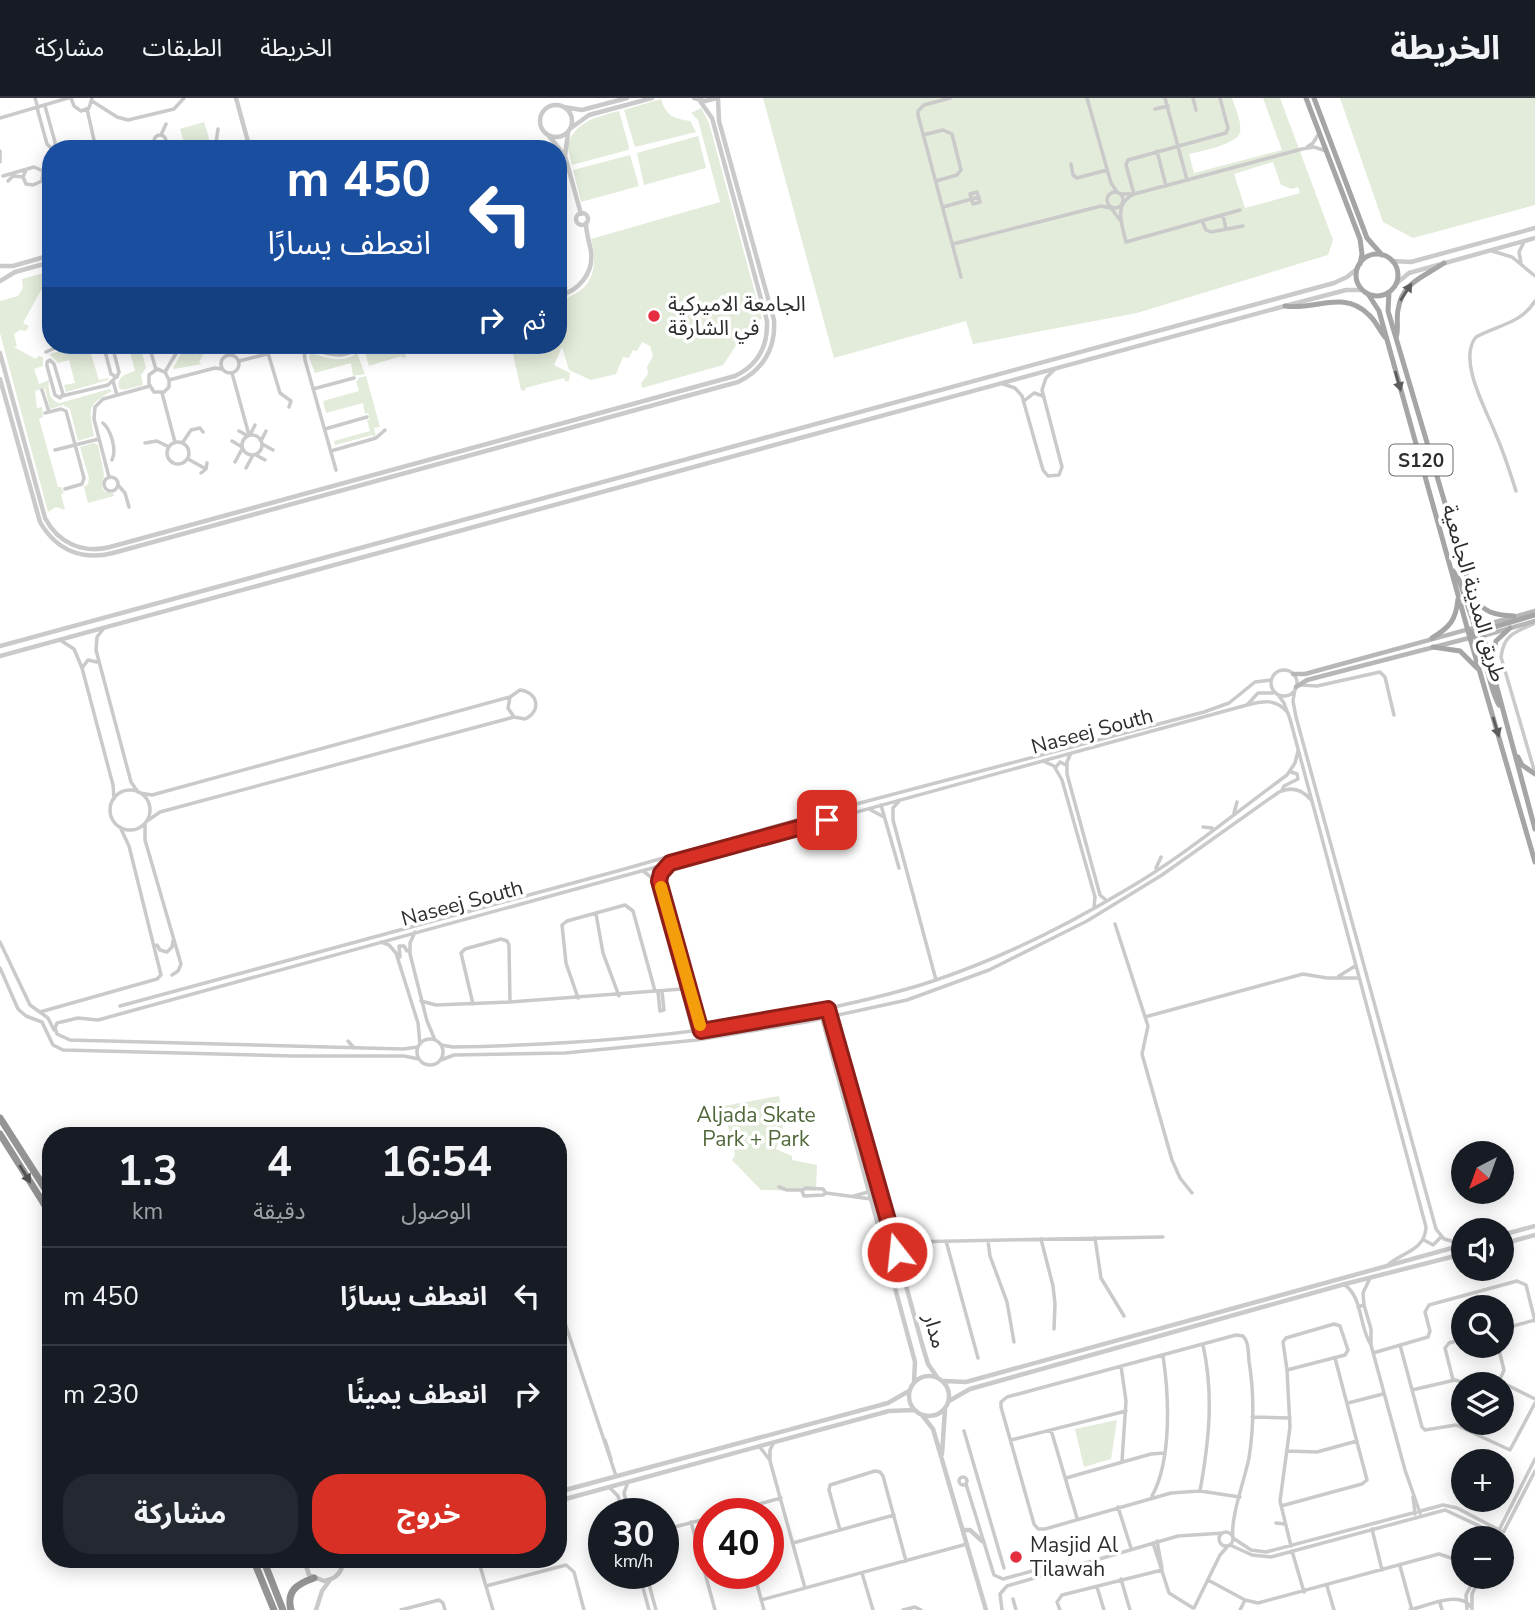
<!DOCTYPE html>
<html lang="ar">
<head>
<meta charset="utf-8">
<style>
  body { margin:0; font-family:"Nunito Sans","Noto Sans Arabic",sans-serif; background:#242831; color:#f1f3f6; direction:rtl; height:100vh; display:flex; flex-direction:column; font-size:26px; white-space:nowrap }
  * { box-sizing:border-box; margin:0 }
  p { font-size:23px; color:#9ea1a6 }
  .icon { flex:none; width:38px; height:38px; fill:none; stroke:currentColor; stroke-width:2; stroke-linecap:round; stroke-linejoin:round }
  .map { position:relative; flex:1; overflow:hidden; direction:ltr }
  .panel { position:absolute; left:42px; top:1029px; width:525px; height:441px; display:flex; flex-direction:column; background:#171b24; border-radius:28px; box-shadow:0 4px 18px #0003; direction:rtl }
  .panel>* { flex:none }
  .top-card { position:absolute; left:42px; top:42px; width:525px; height:214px; border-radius:28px; box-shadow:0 4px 18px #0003; direction:rtl; background:#1a4fa0; color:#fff; overflow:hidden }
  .needle { width:46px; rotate:221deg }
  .controls { position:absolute; left:1451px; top:1043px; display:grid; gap:14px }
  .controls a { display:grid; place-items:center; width:63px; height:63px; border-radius:50%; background:#171b24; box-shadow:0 4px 18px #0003; font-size:35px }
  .speed { position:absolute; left:588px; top:1400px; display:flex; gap:14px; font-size:35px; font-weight:700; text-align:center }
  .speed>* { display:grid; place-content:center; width:91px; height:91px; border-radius:50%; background:#171b24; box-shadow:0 4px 18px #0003; line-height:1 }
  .speed small { font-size:18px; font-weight:400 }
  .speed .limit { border:10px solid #d22; background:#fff; color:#111 }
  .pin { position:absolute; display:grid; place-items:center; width:60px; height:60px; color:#fff; margin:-30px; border-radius:14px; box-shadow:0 4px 10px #0006 }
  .me { position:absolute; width:77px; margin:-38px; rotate:344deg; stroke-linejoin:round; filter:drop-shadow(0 0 5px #0008) }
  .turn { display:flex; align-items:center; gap:24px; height:147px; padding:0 21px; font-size:32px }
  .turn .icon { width:91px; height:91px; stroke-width:2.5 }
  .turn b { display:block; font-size:49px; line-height:60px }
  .then { display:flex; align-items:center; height:66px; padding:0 21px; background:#0003; gap:14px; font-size:26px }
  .eta { display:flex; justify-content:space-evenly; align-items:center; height:119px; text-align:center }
  .eta b { font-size:42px; font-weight:700; line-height:49px }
  .primary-button { display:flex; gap:14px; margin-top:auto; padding:14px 21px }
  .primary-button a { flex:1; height:80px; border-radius:28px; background:#d93025; color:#fff; font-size:28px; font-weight:700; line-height:80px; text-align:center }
  .primary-button a+a { background:#242831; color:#f1f3f6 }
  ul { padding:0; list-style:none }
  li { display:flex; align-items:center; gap:21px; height:98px; padding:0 21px; border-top:2px solid #363941 }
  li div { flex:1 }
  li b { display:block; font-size:26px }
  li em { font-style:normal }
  header { display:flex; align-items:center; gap:42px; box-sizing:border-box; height:98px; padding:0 35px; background:#171b24; border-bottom:2px solid #363941 }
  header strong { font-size:33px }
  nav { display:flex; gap:38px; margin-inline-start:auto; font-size:24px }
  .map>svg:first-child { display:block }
</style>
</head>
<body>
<header>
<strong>الخريطة</strong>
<nav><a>الخريطة</a><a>الطبقات</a><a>مشاركة</a></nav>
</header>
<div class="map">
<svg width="1535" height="1512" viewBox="0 0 1535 1512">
  <rect width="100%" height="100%" fill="#fff"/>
  <path fill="#e3ebda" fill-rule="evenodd" d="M763 0H1232C1235 10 1242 23 1240 34 1238 46 1201 53 1189 56L1194 75 1282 52 1263 0H1280L1333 142 1328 157 1137 215 973 246 966 223 834 260ZM1273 64 1281 87 1292 91 1298 89 1300 95 1245 110 1234 76Z
    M1340 0H1535V107L1413 140 1383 124Z
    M661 1C667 19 673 20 690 23L696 34 635 49 624 12Z
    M701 10 709 25 762 221 753 223 750 216 752 224 723 267 642 290 641 285 648 276 647 269 653 258 650 248 642 244 637 253 633 252 629 260 623 259 616 276 591 282 569 272 562 249 554 267 570 275 569 283H565L564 280 525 290V293L521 292 511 247H558V202C592 195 599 171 591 141L720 104 698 22 691 15Z
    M619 13 629 49 628 52 572 67 567 47C576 23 597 19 619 13Z
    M204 24 211 47 186 51 180 31Z
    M698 38 706 70 644 87 637 55Z
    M630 57 639 88 581 104 573 72Z
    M51 173V197L41 192 23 225 29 228 26 233 20 232 14 236 17 248 14 249 36 261 38 258 43 259V268L34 271 39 286 49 282C48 291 49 303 60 305L109 291 112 293C86 308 89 309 94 338L78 343 70 311 63 307 50 311 45 290 35 293 37 310 42 309 43 319 39 321 58 389H61L64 395 61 396 65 412 56 409 48 414 0 235V203L18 198 23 190 22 181Z
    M91 247H100V253L91 256 99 282 109 280 108 282 66 294 64 287 75 285 69 262 58 265 49 256C53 255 57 253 62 253 74 252 81 258 91 247Z
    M128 247H140L146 270 141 277 143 287 123 292 119 290C116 279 126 276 135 273Z
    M186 247H202L194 262 203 247H209L199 264 202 266 174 271 173 270Z
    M392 247H404L406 259 402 260 401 258 369 268 365 254Z
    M311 255C327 260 342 266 357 255L365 276 353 278 351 265 315 275 309 259Z
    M366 278 380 329 374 330 376 339 372 337 335 347 334 343 370 333 367 322 370 321 368 315 365 316 363 305 326 315 323 303 359 293 356 283H358V280Z
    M94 345 98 347 104 376 102 389 105 394 113 395 114 398 88 405 84 389 88 386 89 380 80 349Z
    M779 998 784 1025 776 1051 792 1058V1062L817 1067 816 1093 761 1092 732 1062 735 1057 723 1008Z
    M1117 1322 1111 1361 1084 1369 1075 1331Z"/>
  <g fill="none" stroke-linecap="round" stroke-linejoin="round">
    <path stroke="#cacaca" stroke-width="3.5" d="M35 0 38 10
      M71 0 74 8 81 13 89 10 92 0
      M950 0 924 7 918 13V17L961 179
      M1087 0 1111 85 1117 94
      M1165 0 1187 82 1302 51 1314 49 1326 53
      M1193 0 1196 12
      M92 3 117 19 128 22 174 11 184 0
      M37 10 47 46 51 50 55 48V44L45 8
      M87 11 96 51
      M1155 11 1168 8
      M0 20 68 0
      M154 43a6 6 0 1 1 12 0a6 6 0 1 1-12 0Z
      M161 37 166 26
      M923 37 943 32 952 36 961 72 957 77 936 83
      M1307 49 1313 45 1318 37
      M134 51 155 48
      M215 51 218 31
      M0 53V64
      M1157 53 1166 88
      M1071 66 1073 77 1077 80 1107 72
      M3 78 34 69 43 73 42 83 33 87 26 86 23 79 26 72
      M8 83 13 78 23 79
      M1107 102a8 8 0 1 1 16 0a8 8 0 1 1-16 0Z
      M977 94 980 104 973 106 970 96Z
      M1120 96H1134L1187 82
      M1134 96 1126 67 1128 62 1226 35 1228 30 1220 0
      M1134 96C1113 106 1122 126 1126 144L1240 112
      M943 109 979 99
      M1223 117 1226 131
      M1202 123 1206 132 1211 134 1243 128
      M953 146 1101 108 1111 110 1120 122
      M1492 153 1512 159 1535 178
      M1521 165 1519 154 1524 144
      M149 247 156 272
      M271 247 280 251 301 250
      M70 248 78 250 85 247
      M106 248H109L113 251 119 274 117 279 111 276 105 253Z
      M304 252 305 262 336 372
      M46 254 55 250 71 249
      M268 255 280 295 291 303 289 309
      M221 266a9 9 0 1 1 18 0a9 9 0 1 1-18 0Z
      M50 262 54 266 63 296 60 300 55 297 47 268V264Z
      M239 263 267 256 273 248
      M165 274 157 271 149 277V286L154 294H164L169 289V282L165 274 181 247
      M232 275 249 337
      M169 282 215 270 221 271
      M113 283 117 297
      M1003 286 1015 290 1022 298 1043 372 1048 378 1059 377 1062 369 1042 292 1046 280 1055 271
      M313 291 354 280
      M42 292 49 314
      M162 295 175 344
      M62 298 108 287 115 280
      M1024 303 1034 295 1043 298
      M45 315 61 311 66 313 84 380 82 386 65 391
      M103 325C111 332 117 352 112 362
      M325 331 367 319
      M239 333 248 338
      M250 337 255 327
      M242 347a10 10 0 1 1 20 0a10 10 0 1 1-20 0Z
      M232 343 242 349
      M261 343 266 333
      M167 355a11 11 0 1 1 22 0a11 11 0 1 1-22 0Z
      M183 344 191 332 200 330 203 334
      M145 345 157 343 169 349
      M262 346 273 352
      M55 352 99 341
      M331 353 376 340 385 332
      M256 357 265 362
      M188 361 206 371
      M235 364 242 351
      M246 370 253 357
      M201 375 206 371 207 365
      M109 379 94 321 95 309 103 301 150 288
      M104 386a7 7 0 1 1 14 0a7 7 0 1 1-14 0Z
      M118 387 125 395 129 409
      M1516 393C1510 374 1504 355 1496 337 1487 313 1457 262 1476 239 1497 227 1521 226 1535 203
      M1535 525C1517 534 1504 535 1501 559L1535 675
      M104 530 97 539 96 552 131 684 138 694
      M60 542 74 551 82 570 113 687 114 701
      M82 570 88 562 97 564
      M1271 585a13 13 0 1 1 26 0a13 13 0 1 1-26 0Z
      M1301 587 1317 588 1380 574 1385 579 1394 617
      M1295 591 1293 603 1296 619 1436 1131 1444 1141 1463 1146
      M1279 598 1284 605 1290 621 1426 1129C1425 1153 1402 1154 1388 1167
      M1247 607 1258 595H1273
      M1070 657 1067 664V676L1100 797 1107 803
      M1043 663 1054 668 1062 682 1095 799 1094 809
      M1056 669 1060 664 1066 667
      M1282 692 1284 688 1298 681 1297 676 1291 674
      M110 712a20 20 0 1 1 40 0a20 20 0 1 1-40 0Z
      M140 695 152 697 510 599 520 592C538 594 542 613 525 621L514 619 508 610 510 599
      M899 703 893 710V722L936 882
      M881 707 899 770
      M869 711 884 719
      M1234 715 1237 704
      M147 723 160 714 514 619
      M145 726V742L181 866 178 873 172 877
      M1203 729 1212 730
      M669 766 661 775 659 783 701 933
      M1156 770 1161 759
      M643 773 652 780 664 820 693 934
      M596 816 603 855 619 898
      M1115 826 1148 928 1142 956 1172 1062 1180 1080 1192 1095
      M415 834 410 845V856L427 923 435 942
      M0 844 30 907 48 920 54 932
      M381 844 389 847 396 855 418 925 420 946
      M157 847 160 852 167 854 172 849 173 843
      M400 859 399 848H404L407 853
      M0 870 18 911 26 918 42 924 53 947 63 952 293 958H404L419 961
      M1339 878 1355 868
      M658 894 660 913 664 912 662 894
      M578 900 566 865 562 827 567 823 625 807 633 813 655 893
      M421 903 436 907 510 904 682 891
      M473 906 461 855 465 851 501 841 507 843 509 847 510 904
      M120 908 621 772 807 719 1204 614 1229 605 1255 584 1271 582
      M40 914 157 881 161 877 129 748 120 729
      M1145 919 1303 876 1327 880H1359
      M417 954a13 13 0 1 1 26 0a13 13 0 1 1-26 0Z
      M70 942 57 936 55 930 57 925 78 920 98 922 1247 607C1263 603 1276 600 1288 615
      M70 942 403 951 418 949
      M348 943 354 950
      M441 947 453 949C568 947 681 939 794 917 841 908 888 898 933 883 999 861 1064 829 1124 793 1181 760 1234 716 1287 677L1295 665 1298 653
      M441 962 454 957 565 955 697 942 806 924 907 902 989 872 1087 823 1162 777 1279 694C1292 688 1302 691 1311 702
      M779 1089 787 1092H802
      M805 1090 823 1091 826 1095 823 1097 804 1098 802 1093Z
      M826 1095 871 1101
      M854 1098 868 1094
      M893 1139 907 1144 1163 1139
      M1095 1140 1101 1180 1124 1218
      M1041 1141 1053 1188 1055 1206 1054 1231
      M1424 1142 1433 1147 1441 1139
      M946 1143 978 1260
      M988 1143 990 1158 1007 1204 1014 1244
      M897 1154 907 1144
      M1345 1187C1363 1200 1359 1229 1371 1247V1231L1364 1207 1358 1209
      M558 1204 616 1378
      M1364 1207 1363 1195 1370 1180
      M1502 1231 1535 1222
      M1371 1247 1405 1372 1420 1415
      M1400 1247 1422 1329 1425 1332 1456 1327 1510 1352 1535 1305
      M1373 1255 1428 1239 1430 1233 1425 1214 1429 1207 1517 1183 1526 1187 1535 1223
      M1121 1268 1126 1303 1122 1363
      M1287 1272 1345 1257 1348 1252 1340 1228 1334 1226 1286 1240 1283 1244 1287 1272 1290 1329 1280 1403 1291 1448
      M1453 1282 1445 1250 1449 1245 1463 1241
      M1499 1283 1535 1301
      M1498 1286 1504 1272 1498 1248
      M1412 1292 1455 1282 1469 1286
      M1348 1305 1383 1296
      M1252 1319 1290 1320
      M1051 1332 1077 1420
      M964 1333 1004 1470
      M605 1342 611 1361
      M1011 1342 1126 1313
      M774 1344 770 1352V1363L805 1490
      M759 1348 769 1361
      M1288 1353 1317 1354 1357 1343
      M959 1383a4 4 0 1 1 8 0a4 4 0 1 1-8 0Z
      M1066 1380 1151 1356 1164 1355
      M628 1384 624 1395 629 1416
      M966 1386 994 1477 1003 1481 1036 1472 1056 1471
      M609 1389 618 1398 623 1416
      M1200 1393C1209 1343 1214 1297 1203 1247
      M1152 1398C1172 1362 1169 1297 1163 1258
      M1413 1399 1415 1416
      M1281 1408 1362 1386 1367 1382 1335 1260
      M1118 1409 1131 1450
      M723 1416 781 1400
      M691 1424 715 1512
      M1276 1425 1285 1426
      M1372 1431 1382 1472
      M663 1432 709 1420
      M840 1432 829 1392 830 1387 875 1373 880 1374 883 1378 906 1463
      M1219 1441a7 7 0 1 1 14 0a7 7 0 1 1-14 0Z
      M1503 1435 1535 1373
      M1233 1439C1230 1421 1245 1380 1249 1360 1254 1328 1254 1294 1249 1263 1248 1254 1249 1244 1243 1238L1236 1237 1007 1299 1001 1304V1309L1034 1426 1038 1431H1045L1171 1395 1200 1393 1240 1399
      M1233 1440 1251 1452 1266 1454 1443 1407 1457 1410 1503 1434
      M1495 1440 1535 1361
      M1157 1443 1162 1470
      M793 1445 894 1417
      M1153 1445 1169 1495 1193 1510
      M1230 1447 1252 1457 1271 1459 1445 1412 1501 1438
      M1292 1453 1304 1494
      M478 1461 493 1512
      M1400 1468 1412 1512
      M639 1475 649 1512
      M646 1475 656 1512
      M754 1475 764 1512
      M862 1475 873 1512
      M1121 1481 1130 1512
      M1208 1482 1245 1502 1258 1505 1439 1456 1457 1462
      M486 1488 566 1467 574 1474 584 1512
      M1327 1488 1334 1512
      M1097 1489 1104 1512
      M1013 1501 1016 1512
      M761 1502 967 1446
      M1440 1505 1442 1512
      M1194 1510 1220 1457 1228 1448
      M401 1512 439 1502 443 1505 445 1512
      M903 1512 915 1509 921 1512
      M1002 1512 1000 1496 1007 1488 1178 1438 1223 1435
      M1060 1512 1057 1504 1062 1497 1162 1472
      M1240 1512 1245 1502
      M1410 1512C1427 1508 1459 1492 1471 1509
      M1467 1512 1466 1497 1475 1479
      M1472 1512V1496L1480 1479"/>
    <path stroke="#cacaca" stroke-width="4.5" d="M236 0 250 51
      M694 0 705 3 717 0
      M540 23a16 16 0 1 1 32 0a16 16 0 1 1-32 0Z
      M564 9 582 12 627 0
      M571 30 589 17 652 0
      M549 38 565 58 581 116
      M565 58 568 35
      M576 121a6 6 0 1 1 12 0a6 6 0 1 1-12 0Z
      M1392 163 1411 164 1535 130
      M0 168H13L51 157
      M0 183 15 174 51 164
      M1397 185 1409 175 1535 140
      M558 198C579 193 594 175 591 153 589 143 586 135 586 125
      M299 247 306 252 314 247
      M310 251C338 257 339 261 366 247
      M0 255 45 420C58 445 83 456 110 449L735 278C758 267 768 248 767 223L712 20 700 3
      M0 281 40 424C56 452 82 463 113 455L738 284C763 272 776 250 774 222L719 23 718 0
      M0 548 1334 185 1347 179 1358 170
      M0 558 1285 208 1346 192H1362
      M828 911 853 994 922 1246 928 1266 937 1279
      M820 912 915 1264 914 1284
      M1502 1137 1535 1128
      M1502 1146 1535 1137
      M909 1298a20 20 0 1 1 40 0a20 20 0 1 1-40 0Z
      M944 1283 966 1284 1463 1147
      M949 1303 970 1291 1345 1186 1463 1156
      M922 1317 933 1331 986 1512
      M942 1356 945 1312
      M558 1394 888 1305 909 1293
      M558 1403 889 1313 915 1312
      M963 1432H970L982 1443
      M304 1461 309 1477 324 1483C336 1481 343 1474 343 1461
      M343 1468 352 1461
      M316 1512 322 1493 330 1482"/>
    <path stroke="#b7b7b7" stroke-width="4.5" d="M1482 538 1535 523
      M1293 576H1305L1535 513
      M1296 589 1307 582 1473 539"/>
    <path stroke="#a5a5a5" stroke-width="5" d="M1306 0 1360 141 1362 156 1360 166
      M1314 0 1367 140 1382 157
      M1356 177a21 21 0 1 1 42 0a21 21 0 1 1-42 0Z
      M1389 194 1388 213 1471 493 1535 731
      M1368 196 1379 213 1470 540 1535 764
      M1285 208C1315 213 1343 191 1369 217 1376 223 1379 232 1385 239
      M1396 240C1399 231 1396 221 1398 212 1402 184 1424 179 1444 165
      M1453 473 1459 482 1477 535
      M1473 498C1484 515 1494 517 1514 518
      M1467 531C1487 543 1486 586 1499 607
      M1477 534 1535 517
      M1432 540C1450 529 1456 522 1458 501
      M1433 549 1460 553 1477 570
      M1491 563 1496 543 1510 530
      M1518 659 1522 667 1535 676"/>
    <path stroke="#949494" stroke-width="7" d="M0 1020 51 1100
      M0 1036 51 1117
      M253 1461 274 1512
      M263 1461 283 1512
      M281 1461H289
      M291 1512C286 1493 297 1486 314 1480"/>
  </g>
  <defs><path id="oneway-solid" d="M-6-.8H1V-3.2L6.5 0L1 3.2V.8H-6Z" transform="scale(1.75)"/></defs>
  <g fill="#5d5d5d">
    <use href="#oneway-solid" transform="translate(1406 194) rotate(-57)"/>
    <use href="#oneway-solid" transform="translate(1398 283) rotate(74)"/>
    <use href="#oneway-solid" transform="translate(1496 629) rotate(73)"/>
  </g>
  <use fill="#515151" href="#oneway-solid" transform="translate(25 1076) rotate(58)"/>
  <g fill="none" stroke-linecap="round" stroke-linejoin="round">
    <g stroke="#8d1f18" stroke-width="18">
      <path id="route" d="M827 722 670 765 661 775 659 783 701 933 828 911 897 1154"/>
    </g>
    <use href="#route" stroke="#d93025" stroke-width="12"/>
    <path stroke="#f59e0b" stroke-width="12" d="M661 789 700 927"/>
  </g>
  <g fill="#e52e3f" stroke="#fff" stroke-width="2.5">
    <circle cx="654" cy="218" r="7"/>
    <circle cx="1016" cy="1459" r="7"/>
  </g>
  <g text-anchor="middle" stroke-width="7" stroke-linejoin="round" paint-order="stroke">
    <rect fill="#fff" stroke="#6c6c6c" stroke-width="2" x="1389.5" y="346.5" width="63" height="31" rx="5"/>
    <g font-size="19" font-weight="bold" fill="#2d2d2d">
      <text x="1421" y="369">S120</text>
    </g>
    <g font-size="21" fill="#2d2d2d" stroke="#fff" text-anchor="start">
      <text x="668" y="213">الجامعة الاميركية<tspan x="668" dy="24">في الشارقة</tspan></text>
      <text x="1030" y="1454">Masjid Al<tspan x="1030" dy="24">Tilawah</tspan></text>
    </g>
    <g font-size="21" fill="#2d2d2d" stroke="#fff">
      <text transform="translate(1474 495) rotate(74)" y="7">طريق المدينة الجامعية</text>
      <text transform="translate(1092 633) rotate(-15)" y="7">Naseej South</text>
      <text transform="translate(462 805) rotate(-15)" y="7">Naseej South</text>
      <text transform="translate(935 1233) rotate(74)" y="7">مدار</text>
    </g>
    <g font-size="21" fill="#51683b" stroke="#fff">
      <text x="756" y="1024">Aljada Skate<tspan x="756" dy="24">Park + Park</tspan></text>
    </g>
  </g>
</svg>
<div class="controls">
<a><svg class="needle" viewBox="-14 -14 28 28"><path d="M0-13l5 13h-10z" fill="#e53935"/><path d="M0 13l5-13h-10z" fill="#9ea1a6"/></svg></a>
<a><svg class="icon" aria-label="sound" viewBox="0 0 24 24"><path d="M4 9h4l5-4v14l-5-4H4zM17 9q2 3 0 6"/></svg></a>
<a><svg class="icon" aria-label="search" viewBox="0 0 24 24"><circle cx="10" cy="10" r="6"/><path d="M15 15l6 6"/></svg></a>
<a><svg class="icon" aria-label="layers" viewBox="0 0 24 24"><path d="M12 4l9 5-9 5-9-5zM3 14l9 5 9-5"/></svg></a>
<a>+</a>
<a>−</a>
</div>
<div class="speed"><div>30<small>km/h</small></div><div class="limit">40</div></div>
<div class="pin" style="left:827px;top:722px;background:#d93025"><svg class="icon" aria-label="arrive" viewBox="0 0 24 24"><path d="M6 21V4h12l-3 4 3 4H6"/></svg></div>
<svg class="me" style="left:897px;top:1154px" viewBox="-20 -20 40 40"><circle r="17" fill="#d93025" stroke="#fff" stroke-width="3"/><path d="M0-11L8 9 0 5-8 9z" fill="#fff"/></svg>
<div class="top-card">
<div class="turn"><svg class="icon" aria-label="left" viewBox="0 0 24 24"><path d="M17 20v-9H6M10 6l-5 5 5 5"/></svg><div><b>450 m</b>انعطف يسارًا</div></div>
<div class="then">ثم<svg class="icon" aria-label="right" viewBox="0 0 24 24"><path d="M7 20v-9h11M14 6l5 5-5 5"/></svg></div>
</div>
<section class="panel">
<div class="eta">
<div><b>16:54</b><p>الوصول</p></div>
<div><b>4</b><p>دقيقة</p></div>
<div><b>1.3</b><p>km</p></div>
</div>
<ul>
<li><svg class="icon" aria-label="left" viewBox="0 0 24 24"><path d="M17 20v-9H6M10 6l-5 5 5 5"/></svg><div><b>انعطف يسارًا</b></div><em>450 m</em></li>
<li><svg class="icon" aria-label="right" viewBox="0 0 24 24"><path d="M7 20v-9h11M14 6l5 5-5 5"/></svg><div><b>انعطف يمينًا</b></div><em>230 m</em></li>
</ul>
<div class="primary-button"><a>خروج</a><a>مشاركة</a></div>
</section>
</div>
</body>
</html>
